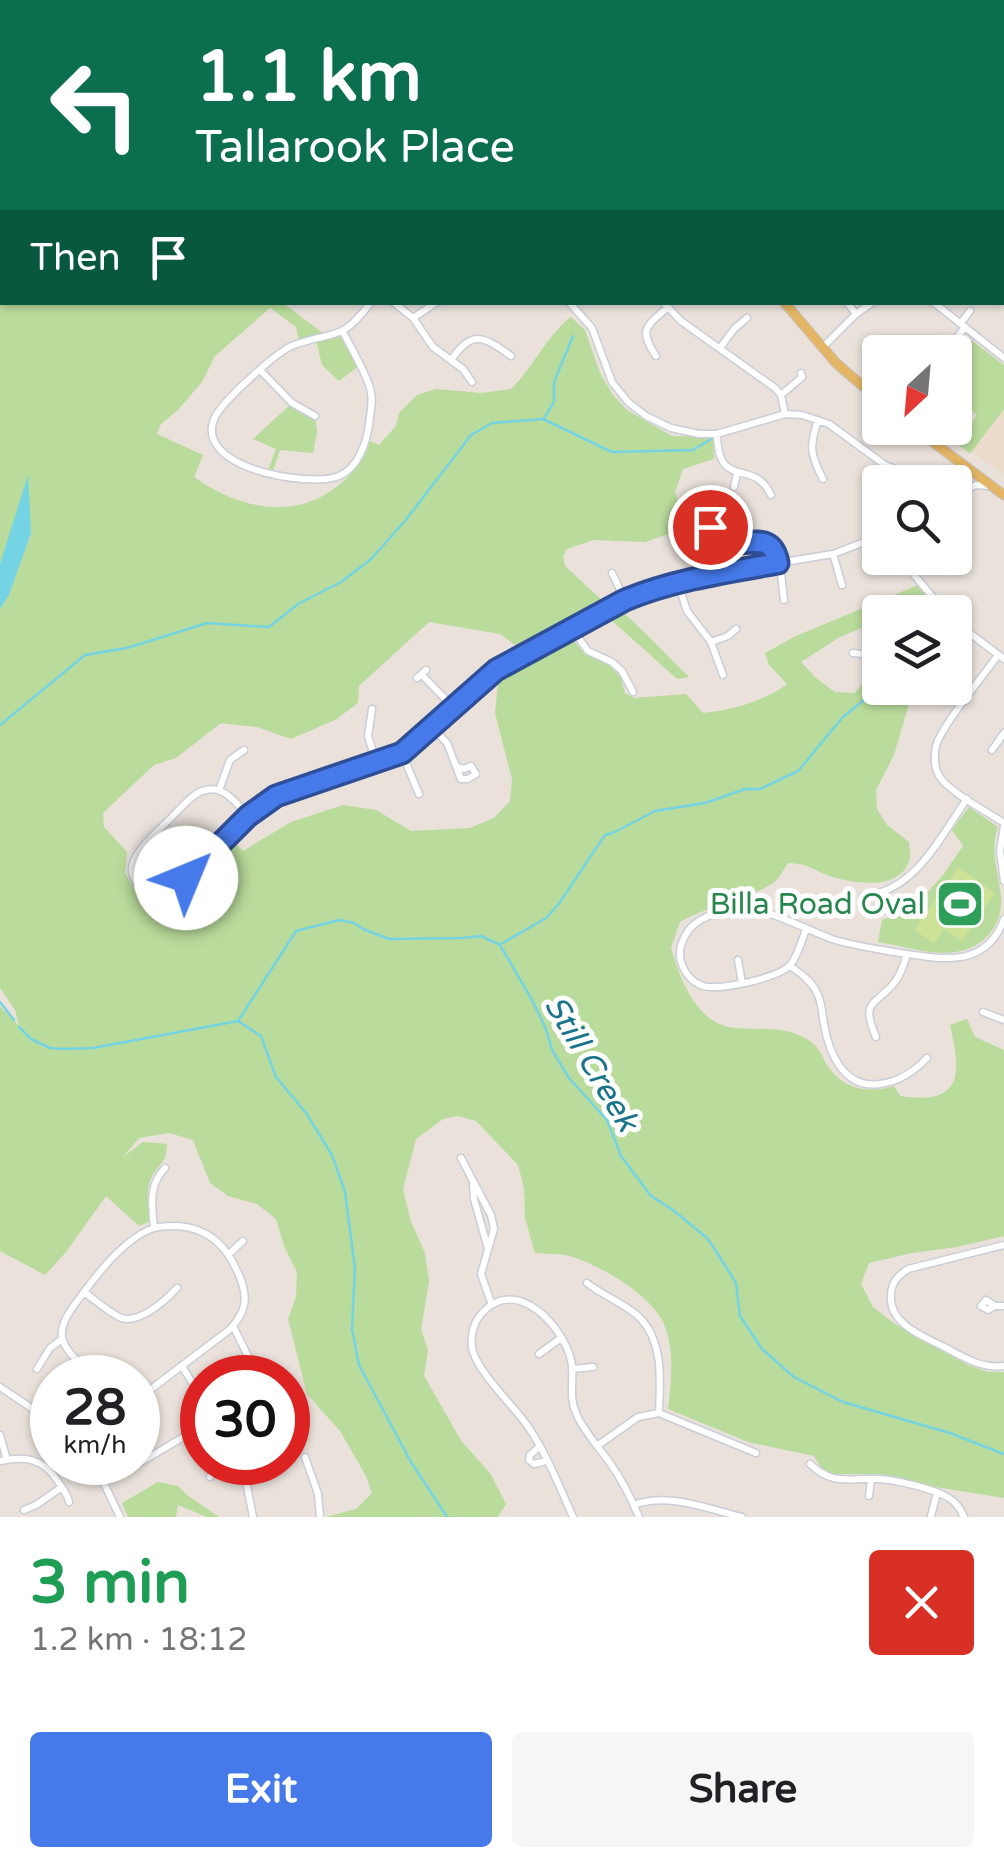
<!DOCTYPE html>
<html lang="en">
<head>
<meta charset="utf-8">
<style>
  body { margin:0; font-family:"Varela Round",sans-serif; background:#f6f6f6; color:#202124; height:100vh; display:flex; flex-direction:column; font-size:38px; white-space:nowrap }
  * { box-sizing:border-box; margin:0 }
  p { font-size:32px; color:#757577 }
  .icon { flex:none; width:55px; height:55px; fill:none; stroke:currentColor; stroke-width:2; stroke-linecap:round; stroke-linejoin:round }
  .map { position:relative; height:1517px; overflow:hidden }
  .panel { display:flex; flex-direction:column; background:#fff; flex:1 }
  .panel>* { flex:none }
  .top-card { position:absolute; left:0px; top:0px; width:1005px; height:305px; box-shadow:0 2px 8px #0004; background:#0b6e4f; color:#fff; overflow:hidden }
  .needle { width:65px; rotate:206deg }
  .controls { position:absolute; left:862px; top:335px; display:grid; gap:20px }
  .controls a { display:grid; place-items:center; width:110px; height:110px; border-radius:10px; background:#fff; box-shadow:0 2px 8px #0004; font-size:50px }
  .speed { position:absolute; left:30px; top:1355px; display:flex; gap:20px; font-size:50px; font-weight:700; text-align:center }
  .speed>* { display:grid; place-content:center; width:130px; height:130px; border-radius:50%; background:#fff; box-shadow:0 2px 8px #0004; line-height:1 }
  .speed small { font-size:25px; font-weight:400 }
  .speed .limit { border:15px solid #d22; background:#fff; color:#111 }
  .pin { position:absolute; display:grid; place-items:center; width:85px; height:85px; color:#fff; margin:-42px; border:5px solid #fff; border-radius:50%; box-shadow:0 2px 10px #0007 }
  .me { position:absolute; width:110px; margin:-55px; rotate:45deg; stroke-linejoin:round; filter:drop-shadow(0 0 8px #0008) }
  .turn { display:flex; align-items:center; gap:35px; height:210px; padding:0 30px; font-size:45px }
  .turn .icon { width:130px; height:130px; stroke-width:2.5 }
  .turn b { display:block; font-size:70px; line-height:85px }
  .then { display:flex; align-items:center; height:95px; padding:0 30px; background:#0003; gap:20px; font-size:38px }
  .round { display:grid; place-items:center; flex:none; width:105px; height:105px; border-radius:10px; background:#f6f6f6 }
  .summary { display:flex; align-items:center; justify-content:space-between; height:170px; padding:0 30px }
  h1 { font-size:60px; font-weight:800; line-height:75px; color:#1e9e55 }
  .cta { display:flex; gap:20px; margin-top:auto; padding:20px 30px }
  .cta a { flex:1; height:115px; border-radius:10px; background:#467aea; color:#fff; font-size:40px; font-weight:800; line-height:115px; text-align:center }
  .cta a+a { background:#f6f6f6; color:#202124 }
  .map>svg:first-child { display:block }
</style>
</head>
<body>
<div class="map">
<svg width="1004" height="1517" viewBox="0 0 1004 1517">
  <rect width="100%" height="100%" fill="#e9e1da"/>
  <path fill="#eadbca" d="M1004 409V475L972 452Z"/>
  <path fill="#b9db9b" d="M2 136V302L283 303 328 337 343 332 359 366 339 381 322 365 316 340 300 344 296 327 270 308 215 356 202 382 177 411 161 424 157 434 203 455 194 477C246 514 310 523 355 469 362 461 366 450 370 441L379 445 396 426 399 413 417 395 436 389 481 393 511 389C534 367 546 336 571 317L585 330 600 373 613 395 627 410 672 436 713 437 714 459 683 469 675 492 681 513 668 534 645 542 594 540 567 549 563 557 565 566 605 603 522 650 500 634 429 622 359 686 358 703 335 720 291 739 257 727 221 723 176 758 154 765 103 813 104 827 127 852 125 873 136 892 160 901 177 896 233 841 243 851 291 822 343 805 376 810 411 831 470 828 494 818 510 801 512 779 495 713 499 674 571 638 585 654 607 662 621 678 625 693 634 698 686 694 703 713C732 710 763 702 787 684L769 665 765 653 796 636 918 585 929 600 898 612H880V620L838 638 801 662 816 678 835 692 855 693 876 665 880 663V688H908L906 692 909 704 894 755 876 790 877 809 887 825 909 842C909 847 911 853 910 858 902 891 857 884 833 877 813 871 812 864 788 863 783 870 779 879 773 883 744 902 709 905 680 922L671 948C680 979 697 1025 735 1028 756 1030 782 1026 803 1037 819 1045 819 1051 827 1065 842 1089 868 1094 894 1086L900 1096C964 1106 961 1073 950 1025L967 1019 975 1037 1004 1050V1236L957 1247 912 1253 869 1263 861 1284 873 1307 895 1324 968 1365 988 1372H1004V1498L929 1486 880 1474H831L820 1466 814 1456 748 1442 668 1409C671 1384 674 1358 667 1332 658 1298 605 1268 573 1257 562 1253 547 1254 535 1253L525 1218 524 1188 518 1165 476 1121 458 1116 443 1119 416 1139 403 1189 411 1222 425 1253 429 1282 421 1329 428 1350 424 1376 462 1442 490 1473 506 1504 498 1517H326L356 1509 372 1493 366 1476 340 1431 307 1394 288 1319 296 1297 297 1272 284 1246 276 1219 257 1204 228 1196 210 1183 193 1140 169 1133 139 1138 123 1157 143 1142 167 1144C166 1162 163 1160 154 1173 145 1187 147 1205 151 1221L139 1226 106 1196 66 1252 45 1275 0 1251V1006L19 1026 15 1010 0 988V609L9 595 31 533 8 543 0 564V156Z
    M966 336 1004 365V409L970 454 956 443 977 415 955 397 953 352Z
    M292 403 315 416 317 432 313 453 280 450 272 474 267 473 276 449 253 439Z
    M620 610C645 631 666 655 689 677L677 679 608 617Z
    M969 807 998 827C989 852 999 871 1001 897 1002 910 998 923 990 933 963 967 914 948 878 942L882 920 912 909 943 875 963 846 952 830Z
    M158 1482 178 1486 187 1495 219 1517H207L178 1505 176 1517H128L122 1503Z"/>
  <path fill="#cce297" d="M958 867 995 893 962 941 944 929 934 943 914 930Z"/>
  <path fill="#75d4e3" d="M28 475 31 533 9 595 0 609V564Z"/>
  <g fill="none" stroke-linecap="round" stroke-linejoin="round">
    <path stroke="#75d4e3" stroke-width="2.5" d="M544 418 554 402V382L573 336
      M0 725 85 655 127 648 207 623 269 627 298 604 341 582 370 560 405 521 471 435 492 423 543 419 612 452 693 450 711 439
      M501 944 546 918 558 905 605 835 615 832 655 811 705 803 745 789H760L798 771 843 717 880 687
      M0 1002 14 1020
      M238 1021 261 1036 276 1077 306 1113 332 1155 345 1192 355 1268 352 1329 359 1365 411 1462 447 1517
      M19 1027 31 1039 50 1048 63 1049 93 1048 238 1021 296 931 339 920 354 923 363 929 389 939 462 938 481 936 500 945 532 1000 546 1029 552 1050 569 1078 607 1120 621 1156 651 1196 673 1210 707 1238 718 1254 736 1283 740 1316 762 1349 794 1377 843 1402 950 1433 1004 1454"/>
    <g stroke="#c9ced8" stroke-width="9">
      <path id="minor" d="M677 0 685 2
        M129 2 131 0
        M699 2 700 0
        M393 302 413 318 433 347 463 369 472 382
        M569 302 592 328 612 382 628 402 646 416 671 428 699 434H717L785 414 802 415 829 424 885 465 895 469
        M663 302 681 321 775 388 781 395 785 414
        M847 302 856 314
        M933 302 1004 358
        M413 318 437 302
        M961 323 970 311
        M343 332C352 350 364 369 370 388 374 400 370 413 369 425 366 444 358 468 339 476 309 488 191 468 215 417 223 401 277 351 294 345 335 330 341 343 371 302
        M823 347 856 314 873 302
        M720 348 734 329 747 318
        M900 352 905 348 911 352
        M946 352 965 327
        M656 356C639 330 645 327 667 308
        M452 359C472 329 485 337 511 356
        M260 370 292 403 315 416
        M781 395 802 377 801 373
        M818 420C809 447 810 454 823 479
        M717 434C718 492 754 457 771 495
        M734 487 737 473
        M958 492 963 473 960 465
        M957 493 976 485 989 486
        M710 527C717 533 722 539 730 541 748 544 772 535 778 560 782 572 782 587 784 600
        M833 554 842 585
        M900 558 945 612
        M612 573 625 600
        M678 583 687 611 711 642 723 675
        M955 622 1004 659
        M572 629 588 651 612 662 622 671 633 692
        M711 642 728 636 736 629
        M853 653 880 656
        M998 655C984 675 942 725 936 746 934 755 934 769 940 777 949 792 988 812 1004 823
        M422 675 453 707
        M417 678 426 670
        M950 688 966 700
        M372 709 368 736 376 762
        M432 727 447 743 461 779H468L476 774 471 766 464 769 457 767
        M992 750 1004 733
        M402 753 419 794
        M219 790 230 760 244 750
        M248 815C240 807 230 794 218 790 211 788 202 790 196 794 186 801 177 812 168 821 153 836 111 869 145 888 156 894 164 894 175 889L248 815 276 796 402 753 496 670 625 600 639 594 723 572 833 554 880 536
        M1004 826 1000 851 1004 881
        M863 896C915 892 940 837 967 799
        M806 929C802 940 798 955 791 964 780 978 719 991 703 986 694 983 686 975 682 965 678 955 680 945 685 936 694 917 725 908 745 909 774 911 805 929 832 939 854 946 877 949 900 953 942 959 986 969 1004 919
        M738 960 742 983
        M790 966C800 973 812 981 817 993 822 1002 822 1014 824 1024 829 1054 844 1089 880 1084 898 1082 915 1071 927 1058
        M983 1012 1004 1020
        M876 1037C860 1000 875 1006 894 983 901 975 904 964 907 954
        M461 1158 491 1215 494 1229 481 1274 492 1305
        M473 1183 474 1199 488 1249
        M154 1228C152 1205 148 1186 165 1168
        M1004 1245 908 1269C898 1276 892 1281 891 1294 888 1324 923 1336 944 1347 964 1357 981 1369 1004 1366
        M229 1254 243 1241
        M587 1283C603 1296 628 1305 641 1319 664 1344 660 1382 659 1413
        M84 1292C95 1300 107 1311 119 1317 137 1326 165 1301 177 1288
        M995 1306 986 1300 981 1306 988 1310 995 1306H1004
        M233 1326 259 1378
        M539 1354 561 1338
        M182 1366 202 1399
        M37 1369 50 1348 62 1339
        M572 1369 593 1367
        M96 1378C85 1367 64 1352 62 1337 60 1322 73 1307 81 1296 98 1273 126 1237 154 1228 161 1226 170 1226 177 1226 209 1228 227 1246 239 1275 249 1298 246 1313 229 1330L138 1399
        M0 1387 52 1422
        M0 1435 7 1460
        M597 1446 638 1417 659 1413 756 1453
        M539 1447 530 1455 529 1460 534 1464 546 1461
        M305 1457 318 1494 320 1517
        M0 1461C25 1456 43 1458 57 1480 62 1488 67 1493 69 1502
        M94 1462 120 1517
        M240 1462 245 1476 253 1517
        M810 1464C834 1487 850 1477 879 1479 897 1480 934 1489 949 1498 957 1503 960 1509 964 1517
        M136 1465 202 1426
        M210 1477 212 1472 232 1462
        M869 1496 871 1479
        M634 1505C667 1492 708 1509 742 1517
        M24 1510 36 1505 62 1487
        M931 1516 937 1493
        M573 1517C560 1488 547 1455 529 1428 515 1407 476 1371 472 1348 470 1335 474 1321 483 1312 517 1276 563 1326 571 1360 575 1378 568 1396 576 1413 583 1431 599 1447 610 1463 622 1480 631 1498 639 1517"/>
    </g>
    <g stroke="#c3c3c3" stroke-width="11">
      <path id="major" d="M60 0 64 2
        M70 0 75 2
        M514 0 529 2
        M396 2 415 0
        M1002 278 1004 279
        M784 302 836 363 880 401
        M914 428 1004 495"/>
    </g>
    <use href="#minor" stroke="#fff" stroke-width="6"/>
    <use href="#major" stroke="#e4b564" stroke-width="9"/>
  </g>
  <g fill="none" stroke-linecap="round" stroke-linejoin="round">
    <g stroke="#2e4f98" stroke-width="25">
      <path id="route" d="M186 878 248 816 276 796 402 753 496 670 625 600C673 580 727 572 778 563 771 527 744 551 723 539 718 536 715 531 710 527"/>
    </g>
    <use href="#route" stroke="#467aea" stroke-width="18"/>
  </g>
  <defs>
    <g id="stadium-square" transform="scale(2.5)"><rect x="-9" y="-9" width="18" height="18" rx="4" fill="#2e9e5b" stroke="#fff"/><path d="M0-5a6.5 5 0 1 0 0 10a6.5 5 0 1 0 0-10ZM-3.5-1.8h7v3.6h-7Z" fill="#fff"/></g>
  </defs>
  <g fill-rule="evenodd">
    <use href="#stadium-square" x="960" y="904"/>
  </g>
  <g text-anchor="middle" stroke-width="10" stroke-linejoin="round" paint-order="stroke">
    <g font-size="30" fill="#27864d" stroke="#fff" text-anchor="end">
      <text x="925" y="914">Billa Road Oval</text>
    </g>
    <g font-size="32" font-style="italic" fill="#18738b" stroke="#fff">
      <text transform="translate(592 1063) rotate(59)" y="11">Still Creek</text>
    </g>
  </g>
</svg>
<div class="controls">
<a><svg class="needle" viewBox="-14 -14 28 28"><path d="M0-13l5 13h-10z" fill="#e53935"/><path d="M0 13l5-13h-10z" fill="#757577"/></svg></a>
<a><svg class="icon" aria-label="search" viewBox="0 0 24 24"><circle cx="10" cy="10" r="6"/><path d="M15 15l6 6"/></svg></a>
<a><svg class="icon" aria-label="layers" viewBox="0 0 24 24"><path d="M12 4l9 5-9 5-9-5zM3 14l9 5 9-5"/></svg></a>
</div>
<div class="speed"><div>28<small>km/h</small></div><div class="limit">30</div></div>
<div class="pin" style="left:710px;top:527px;background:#d93025"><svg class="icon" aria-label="arrive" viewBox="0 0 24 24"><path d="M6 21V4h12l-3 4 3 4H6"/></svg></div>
<svg class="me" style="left:186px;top:878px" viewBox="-20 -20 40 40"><circle r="19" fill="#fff"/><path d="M0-13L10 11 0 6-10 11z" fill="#467aea"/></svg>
<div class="top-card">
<div class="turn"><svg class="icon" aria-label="left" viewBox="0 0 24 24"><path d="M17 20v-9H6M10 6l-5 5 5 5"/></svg><div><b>1.1 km</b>Tallarook Place</div></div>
<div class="then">Then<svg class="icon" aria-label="arrive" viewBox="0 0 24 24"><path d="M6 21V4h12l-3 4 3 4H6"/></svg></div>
</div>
</div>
<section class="panel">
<div class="summary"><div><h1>3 min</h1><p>1.2 km · 18:12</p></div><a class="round" style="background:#d93025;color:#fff"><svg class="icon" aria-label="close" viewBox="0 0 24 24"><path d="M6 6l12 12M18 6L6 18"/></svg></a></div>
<div class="cta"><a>Exit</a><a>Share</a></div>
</section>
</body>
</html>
